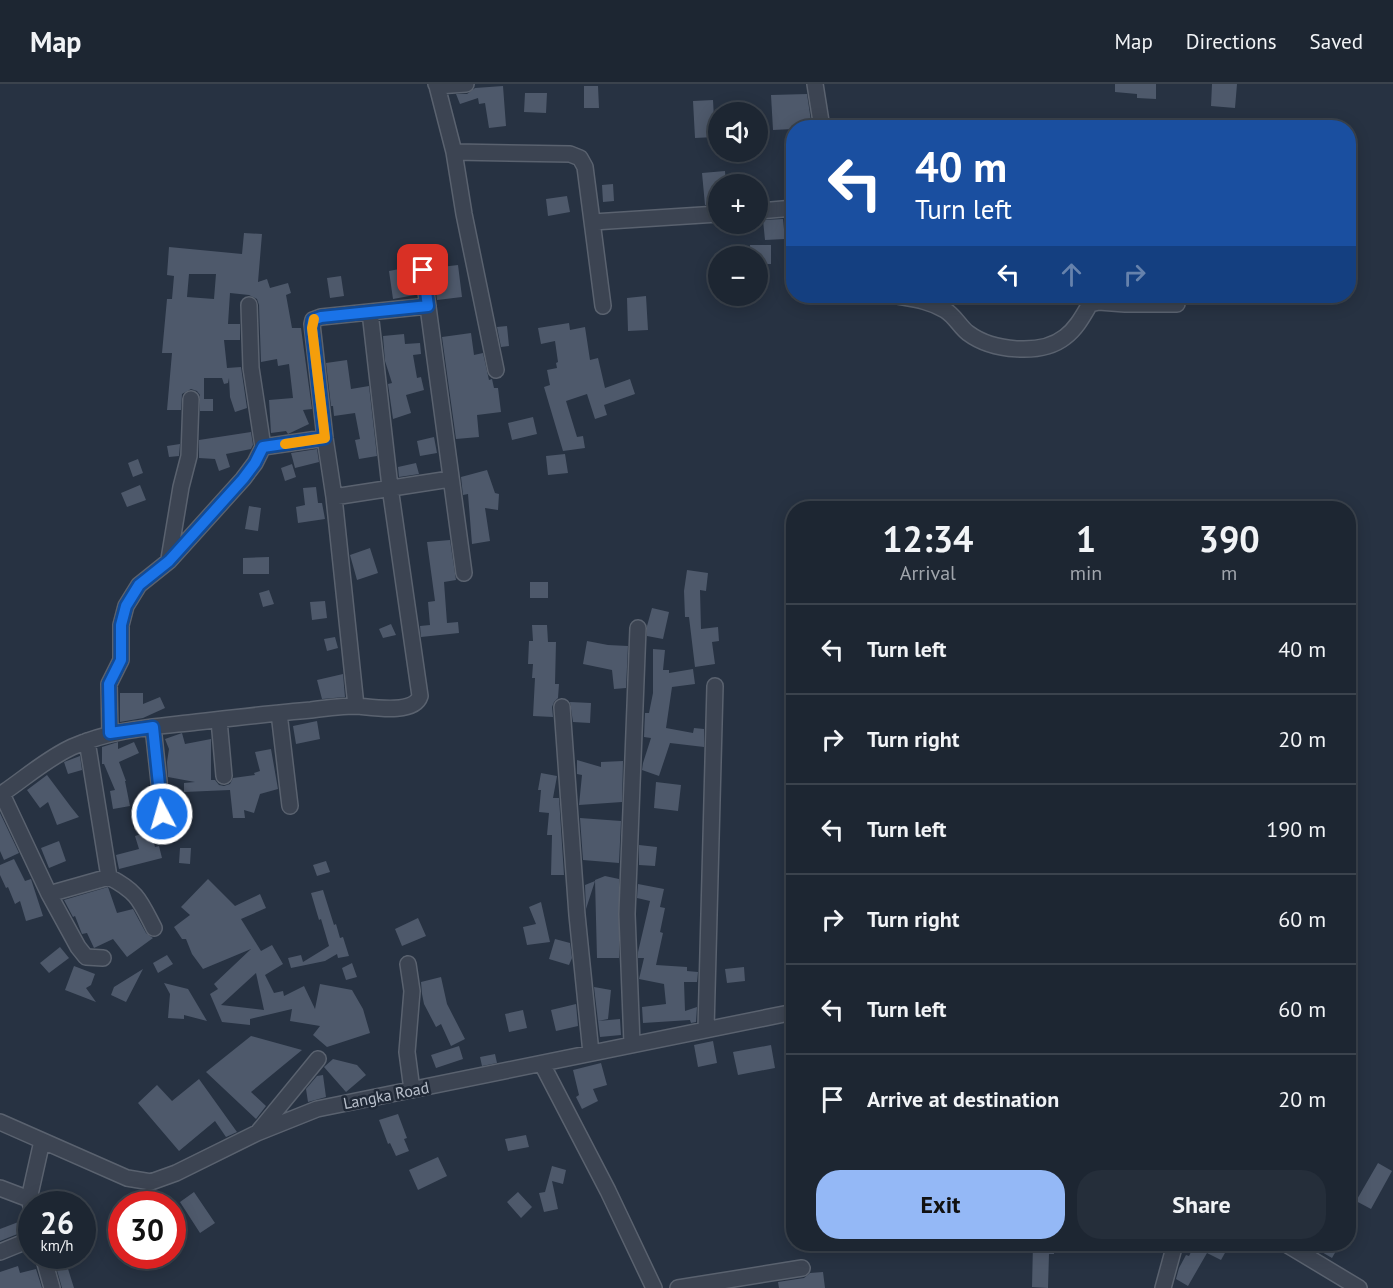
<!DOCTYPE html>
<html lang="en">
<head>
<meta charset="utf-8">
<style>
  body { margin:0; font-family:"PT Sans",sans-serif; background:#252e3a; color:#f1f3f6; height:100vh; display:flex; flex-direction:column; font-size:22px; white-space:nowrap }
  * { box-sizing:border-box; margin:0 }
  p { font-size:20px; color:#a0a5ac }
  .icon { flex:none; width:33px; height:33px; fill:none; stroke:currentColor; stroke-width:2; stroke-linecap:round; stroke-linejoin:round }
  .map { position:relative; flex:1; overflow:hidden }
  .sheet { position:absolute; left:786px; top:417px; width:570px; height:750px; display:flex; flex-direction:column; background:#1d2632; border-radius:24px; box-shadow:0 3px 15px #0003,0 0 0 2px #3b434d }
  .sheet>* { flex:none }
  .guide { position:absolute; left:786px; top:36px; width:570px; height:183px; border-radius:24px; box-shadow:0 3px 15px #0003,0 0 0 2px #3b434d; background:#1a4fa0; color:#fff; overflow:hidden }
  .buttons { position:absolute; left:708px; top:18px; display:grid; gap:12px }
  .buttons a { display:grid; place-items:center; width:60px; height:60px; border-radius:50%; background:#1d2632; box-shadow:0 3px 15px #0003,0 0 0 2px #3b434d; font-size:30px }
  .speed { position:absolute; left:18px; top:1107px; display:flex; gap:12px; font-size:30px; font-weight:700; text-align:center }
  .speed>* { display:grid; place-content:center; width:78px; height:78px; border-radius:50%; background:#1d2632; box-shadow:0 3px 15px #0003,0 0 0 2px #3b434d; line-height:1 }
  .speed small { font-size:15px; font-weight:400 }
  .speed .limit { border:9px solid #d22; background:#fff; color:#111 }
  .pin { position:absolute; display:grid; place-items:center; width:51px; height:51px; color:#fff; margin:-26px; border-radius:12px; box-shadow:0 3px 9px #0006 }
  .me { position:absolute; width:66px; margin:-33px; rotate:354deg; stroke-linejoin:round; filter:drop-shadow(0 0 4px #0008) }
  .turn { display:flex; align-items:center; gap:21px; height:126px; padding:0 30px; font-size:27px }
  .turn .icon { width:78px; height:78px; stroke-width:2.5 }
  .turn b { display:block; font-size:42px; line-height:51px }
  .lanes { display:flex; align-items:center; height:57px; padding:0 30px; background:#0003; justify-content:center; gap:30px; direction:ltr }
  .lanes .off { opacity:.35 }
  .eta { display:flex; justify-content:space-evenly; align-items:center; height:102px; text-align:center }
  .eta b { font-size:36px; font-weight:800; line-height:42px }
  .button { display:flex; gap:12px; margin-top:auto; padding:12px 30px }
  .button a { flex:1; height:69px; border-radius:24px; background:#94b8f6; color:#111; font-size:24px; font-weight:800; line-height:69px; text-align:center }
  .button a+a { background:#252e3a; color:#f1f3f6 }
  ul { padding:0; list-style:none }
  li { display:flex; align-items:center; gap:18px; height:90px; padding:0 30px; border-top:2px solid #3b434d }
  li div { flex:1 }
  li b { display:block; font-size:22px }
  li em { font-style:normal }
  header { display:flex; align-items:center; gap:36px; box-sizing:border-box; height:84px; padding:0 30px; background:#1d2632; border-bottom:2px solid #3b434d }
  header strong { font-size:28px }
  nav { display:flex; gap:33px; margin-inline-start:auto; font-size:21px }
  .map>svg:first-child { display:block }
</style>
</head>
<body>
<header>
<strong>Map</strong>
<nav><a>Map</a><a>Directions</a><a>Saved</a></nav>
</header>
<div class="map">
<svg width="1393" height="1204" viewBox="0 0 1393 1204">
  <rect width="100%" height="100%" fill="#273242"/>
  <path fill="#4e596b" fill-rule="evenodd" d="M1115 0H1156V15L1137 14V10L1115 8Z
    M1212 0H1237L1235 24 1211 22Z
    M503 2 506 42 489 44 485 19 479 20 478 14 460 20 456 10H467L475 4Z
    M584 2H598L599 24H584Z
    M525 9H547L546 29 524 28Z
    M807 10 812 44 773 46 771 11Z
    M713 16 715 53 695 54 693 17Z
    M725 87 726 100H718V119L705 121 702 89Z
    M613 100 614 117 603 118 602 101Z
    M567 112 570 128 548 132 546 115Z
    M783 135 785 155 765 156 763 136Z
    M244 149 262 150 258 198 267 195 270 204 288 199 291 209 286 211 292 244H301L312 325 303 326 309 340 288 350 286 347 271 349 269 316 293 314 289 280 278 282 277 275 261 278 259 221 257 215 249 211 230 209 228 240H240V256H224L227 284 241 283 247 324 235 328 230 313 229 294 228 299 224 300 222 294H204V315H213V327H200V311L197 307 191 305 182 310 181 326H167L172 269H162L167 215H172L174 192 167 191 169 163 242 170ZM189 190H216L214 215 187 213Z
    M750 161H771V180H758V172H750Z
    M458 181 462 213 437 216 433 184Z
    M410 183 415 211 393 215 389 187Z
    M341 192 344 212 330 214 327 194Z
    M646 212 648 246 628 247 627 214Z
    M569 239 570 246 585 243 590 276 598 274 605 304 630 295 635 310 604 321 607 331 595 335 587 310 566 317 577 353 583 352 585 364 563 367 544 303 550 301 547 286 557 284 556 279 558 278 555 257 541 260 538 244Z
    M507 242 509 262 501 263 497 243Z
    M471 249 474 271 483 269 489 296 492 295 494 304H498L501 328 477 331 479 353 456 355 442 253Z
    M404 250 405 260 420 259 421 270 413 271 417 294 421 293 424 306 406 311 411 329 393 335 388 300 392 299 385 277 383 252Z
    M347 276 351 305 369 302 377 372 359 375 355 356 360 355 355 329 334 332 333 322H331L326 279Z
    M533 333 537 350 512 356 508 339Z
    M251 348 253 361 251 365 226 370 230 383 219 387 215 375 199 374V356Z
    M434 353 437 369 420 372 417 357Z
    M180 360 179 372 169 373 167 362Z
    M317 365 319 378 295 384 291 369Z
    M565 370 568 389 548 391 546 372Z
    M138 375 143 389 133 393 128 379Z
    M416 379 419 390 399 393 398 383Z
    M292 380 296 393 285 397 281 384Z
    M487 386 495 409 499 410 498 426 485 424 490 457 472 460 468 410 463 411 461 393Z
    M140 401 146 416 127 423 121 409Z
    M316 403 318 419H322L325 435 298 439 296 423 305 421 303 404Z
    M249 422 261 424 258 447 245 445Z
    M450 456 456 496 444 498 447 539 458 538 459 549 421 553 420 542 430 541 428 518 435 517 427 458Z
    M370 464 378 489 357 496 350 471Z
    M269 473V490H243V474Z
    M687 486 708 489 706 507 700 506 701 545 718 543 719 557 712 558 715 580 695 583 689 533H685L684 507Z
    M530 498H548V514H530Z
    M269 506 274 520 263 523 259 509Z
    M325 517 327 534 312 536 310 518Z
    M652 524 669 528 663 555 647 552V542Z
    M391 540 396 551 383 554 379 545Z
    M532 541H547L548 558H556L555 600H559L558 614 554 618 552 623 553 633 533 632 535 594H532L533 580H528L529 557H533Z
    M335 553 338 564 327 567 324 555Z
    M587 557 608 561 628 562 626 604 614 605 612 586 583 580Z
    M653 565 665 566 663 586H669V589L693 585 695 600 672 603 666 644 693 649 694 644 704 645V663L670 659 659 692 642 686 643 679 651 654 644 653 645 629H649L653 609Z
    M343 590 345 613 322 615 317 596Z
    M120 609H143V620L160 613 165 624 143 634 120 638Z
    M570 618 591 619 590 639 573 638Z
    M317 637 320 655 296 660 293 642Z
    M182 649 185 660 211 655V696H215L219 701 224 702 230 700 233 694 255 691 254 689 260 687 255 668 271 665 278 705 260 710 254 729 244 726 245 734H233L230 706 184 708V699L195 698 168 693 167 678 169 665 165 655Z
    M118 658V665L134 658 139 669 119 678 126 697H125L130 722 113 725 110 707 115 706 104 680H102V663Z
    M80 672 82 686 68 690 64 678Z
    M577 676 601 683V678L623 677 622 718 579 721 582 691 577 690Z
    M541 689 557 692 553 714H559L564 791H551L552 751H547L549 729 539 728 541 706H538Z
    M47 691 71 723 79 733 57 741 48 718 40 724 27 706Z
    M656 698 681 701 678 727 654 724Z
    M0 729 19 769 4 776 0 767Z
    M580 734 621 737 619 779 583 776Z
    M151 747 155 763 159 762 162 774 119 785 116 771 139 765 135 752Z
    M59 757 66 777 49 784 41 764Z
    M639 761 657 763 655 782 639 781Z
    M180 764H191L190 780 179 779Z
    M14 775 25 797 31 795 43 832 26 837 20 817 15 820 8 803 6 804 0 791V781Z
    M326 777 330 788 317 792 313 781Z
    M605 792 619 795V874H597L595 796Z
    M208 795 235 822 260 810 266 824 241 835 261 867 272 861 283 880 265 891 274 909 283 907 284 912 304 902 315 925 320 900 352 906 363 925 370 949 327 963 313 951 320 942 290 937 292 925 250 935V941L222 938 210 910 218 905 214 900 251 865 203 885 192 870 186 855H182L174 843 190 831 181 823ZM256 889 264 926 221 921Z
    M595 797 586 825 585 801Z
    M638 800 664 805 660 823 665 824 660 848 663 849 656 881 687 883V887L698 888 697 898H684L685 927 697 923 696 938 691 939 690 936 643 939 642 923 666 920 664 900 639 895 644 874H638V868L650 817 637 814Z
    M108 803 117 829 133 825 146 849 153 854 127 873 113 855 94 864 87 849 82 850 75 832 73 833 64 816Z
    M323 806 334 841 336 840 340 854 343 853 349 872 338 874 337 870 325 877 291 884 288 874 301 871 303 878 329 862 321 835 319 836 311 809Z
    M541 818 550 858 527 861 523 843 536 840 529 823Z
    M418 834 426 852 402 862 395 845Z
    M555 855 570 859 572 874 569 881 549 875Z
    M60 863 69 874 49 889 40 879Z
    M167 871 173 880 158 889 153 879Z
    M352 879 357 893 346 896 342 884Z
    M74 882 95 890 91 901 86 904 96 918 65 906Z
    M744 883 745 897 727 899 725 885Z
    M143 885 126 918 111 911 114 903Z
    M441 893 447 920 465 955 451 962 441 940 436 943 424 920 422 910 421 898Z
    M164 899 188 905 207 937 184 931V935L168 934 170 910Z
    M594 903 611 906 608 935 598 937Z
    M576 920 578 942 556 947 551 926Z
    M523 926 527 944 509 948 505 930Z
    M620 935 621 951 600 953 598 937Z
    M251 952 302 966 251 1008 266 1022 256 1035 206 988Z
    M713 957 717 979 698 983 694 961Z
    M771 961 775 984 738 991 733 968Z
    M459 962 463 975 436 984 431 971Z
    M495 970 497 979 482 982 480 973Z
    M333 975 357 981 366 991 346 1008 324 983Z
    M601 979 607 1001 593 1005 598 1017 582 1025 576 1013 579 1011 573 986Z
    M323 991 326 1013 308 1018 306 1005 317 992Z
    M199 995 237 1048 226 1053 215 1037 179 1067 138 1019 157 1001 172 1017Z
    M398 1030 407 1054 404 1055 409 1067 396 1072 390 1059 388 1060 379 1036Z
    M526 1051 529 1063 508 1067 505 1055Z
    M438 1073 447 1092 418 1106 409 1086Z
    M1378 1079 1392 1087 1371 1125 1356 1117Z
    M552 1082 566 1086 563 1100 552 1097 558 1125 544 1128 539 1109 545 1108Z
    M194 1108 215 1139 200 1149 180 1118Z
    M518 1108 532 1123 521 1134 507 1118Z
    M21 1137 25 1147 0 1157V1145Z
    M1033 1160H1054V1170H1049L1048 1204 1032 1203Z
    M1190 1160H1230L1221 1176 1207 1169 1188 1202 1176 1195 1179 1184 1186 1171 1189 1172 1194 1162Z
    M1324 1160H1340L1332 1174 1320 1167Z
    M53 1172H64L74 1204H62Z
    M18 1182 20 1189 36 1185 42 1204H0V1188Z
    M823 1188 825 1204H779L778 1198 804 1194 810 1189Z"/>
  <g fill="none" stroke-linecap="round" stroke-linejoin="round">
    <g stroke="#5a626f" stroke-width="18">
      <path id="street" d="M436 0 437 2 466 0
        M815 0 822 44
        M437 2 454 68 464 130 496 286
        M454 68 570 70 580 74 585 83 603 222
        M758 127 794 124
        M593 138 718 130
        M423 186 464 489
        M897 212C914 215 930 217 945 226 955 232 960 243 968 249 992 267 1041 272 1065 253 1076 245 1083 232 1090 220L1099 218 1125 220H1177
        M263 363 325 354
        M334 413 450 395
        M169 475 181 403 189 372 191 315
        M356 622 334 413 325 354 312 240 313 236 321 233 428 222
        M562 623 577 831 591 969
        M279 629 290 722
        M219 636 224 692
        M153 643 165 752
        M110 649 109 600 121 576V541L126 522 139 501 169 477 243 395 255 379 263 363 251 284 249 221
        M87 657 109 793C138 808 140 817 154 844
        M2 710 49 810 78 863 86 873 103 874
        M0 711C24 695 46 675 72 663 112 645 154 643 197 638 235 634 273 629 311 626 326 624 342 622 357 622 371 623 414 631 420 612L390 403 370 228
        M49 810 109 793
        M408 880 412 907 407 968 412 1006
        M706 945 715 602
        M632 960 627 830 638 544
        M542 980 608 1107 654 1204
        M0 1038 127 1094 151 1098 176 1089 257 1049 317 1025 794 928
        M259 1047 318 975
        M0 1104 29 1115
        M32 1126 29 1115 42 1057
        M1286 1160 1359 1204
        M0 1168 32 1155
        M43 1172 52 1204
        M678 1204 802 1184
        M1163 1204 1175 1160"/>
    </g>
    <use href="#street" stroke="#3c4452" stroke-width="15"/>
  </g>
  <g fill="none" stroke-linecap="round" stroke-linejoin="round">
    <g stroke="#114b97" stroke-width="15">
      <path id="route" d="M162 730 153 643 110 649 109 600 121 576V541L126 522 139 501 169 477 243 395 255 379 263 363 325 354 312 244 313 236 321 233 428 222 423 186"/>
    </g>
    <use href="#route" stroke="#1a73e8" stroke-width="10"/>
    <path stroke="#f59e0b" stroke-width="10" d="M285 360 325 354 312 244 314 235"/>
  </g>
  <g text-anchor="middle" stroke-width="5" stroke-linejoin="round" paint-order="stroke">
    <g font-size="16" fill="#b9c0cc" stroke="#202937">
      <text transform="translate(386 1011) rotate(-11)" y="6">Langka Road</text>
    </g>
  </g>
</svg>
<div class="buttons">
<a><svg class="icon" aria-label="sound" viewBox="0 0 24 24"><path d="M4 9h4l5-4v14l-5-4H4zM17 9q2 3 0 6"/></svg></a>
<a>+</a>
<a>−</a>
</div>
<div class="speed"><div>26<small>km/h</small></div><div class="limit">30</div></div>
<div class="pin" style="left:423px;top:186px;background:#d93025"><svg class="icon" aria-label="arrive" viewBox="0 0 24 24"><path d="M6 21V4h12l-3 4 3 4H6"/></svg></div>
<svg class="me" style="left:162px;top:730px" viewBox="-20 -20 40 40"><circle r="17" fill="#1a73e8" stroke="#fff" stroke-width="3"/><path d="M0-11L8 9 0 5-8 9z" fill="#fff"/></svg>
<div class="guide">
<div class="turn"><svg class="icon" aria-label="left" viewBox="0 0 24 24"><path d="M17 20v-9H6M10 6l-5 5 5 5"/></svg><div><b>40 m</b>Turn left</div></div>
<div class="lanes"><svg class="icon" aria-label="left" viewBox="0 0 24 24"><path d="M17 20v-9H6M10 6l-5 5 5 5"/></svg><svg class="icon off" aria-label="ahead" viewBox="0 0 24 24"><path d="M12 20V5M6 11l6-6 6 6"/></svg><svg class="icon off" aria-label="right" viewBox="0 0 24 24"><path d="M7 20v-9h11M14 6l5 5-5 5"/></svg></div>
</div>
<section class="sheet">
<div class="eta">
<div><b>12:34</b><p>Arrival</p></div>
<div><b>1</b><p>min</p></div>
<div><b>390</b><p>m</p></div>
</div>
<ul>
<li><svg class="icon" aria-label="left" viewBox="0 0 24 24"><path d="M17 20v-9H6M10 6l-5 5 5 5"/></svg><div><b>Turn left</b></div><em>40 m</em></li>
<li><svg class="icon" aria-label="right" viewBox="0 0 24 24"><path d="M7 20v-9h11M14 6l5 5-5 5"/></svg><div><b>Turn right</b></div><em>20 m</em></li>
<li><svg class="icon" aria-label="left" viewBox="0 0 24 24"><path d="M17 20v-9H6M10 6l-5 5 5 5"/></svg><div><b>Turn left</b></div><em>190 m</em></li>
<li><svg class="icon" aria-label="right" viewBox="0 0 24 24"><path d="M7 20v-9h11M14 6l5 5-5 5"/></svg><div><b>Turn right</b></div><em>60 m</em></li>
<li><svg class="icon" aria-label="left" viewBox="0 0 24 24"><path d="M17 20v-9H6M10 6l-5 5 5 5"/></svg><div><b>Turn left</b></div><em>60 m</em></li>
<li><svg class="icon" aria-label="arrive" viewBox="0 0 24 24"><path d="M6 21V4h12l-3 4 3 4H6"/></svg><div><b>Arrive at destination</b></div><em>20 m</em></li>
</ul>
<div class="button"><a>Exit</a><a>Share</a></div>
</section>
</div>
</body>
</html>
